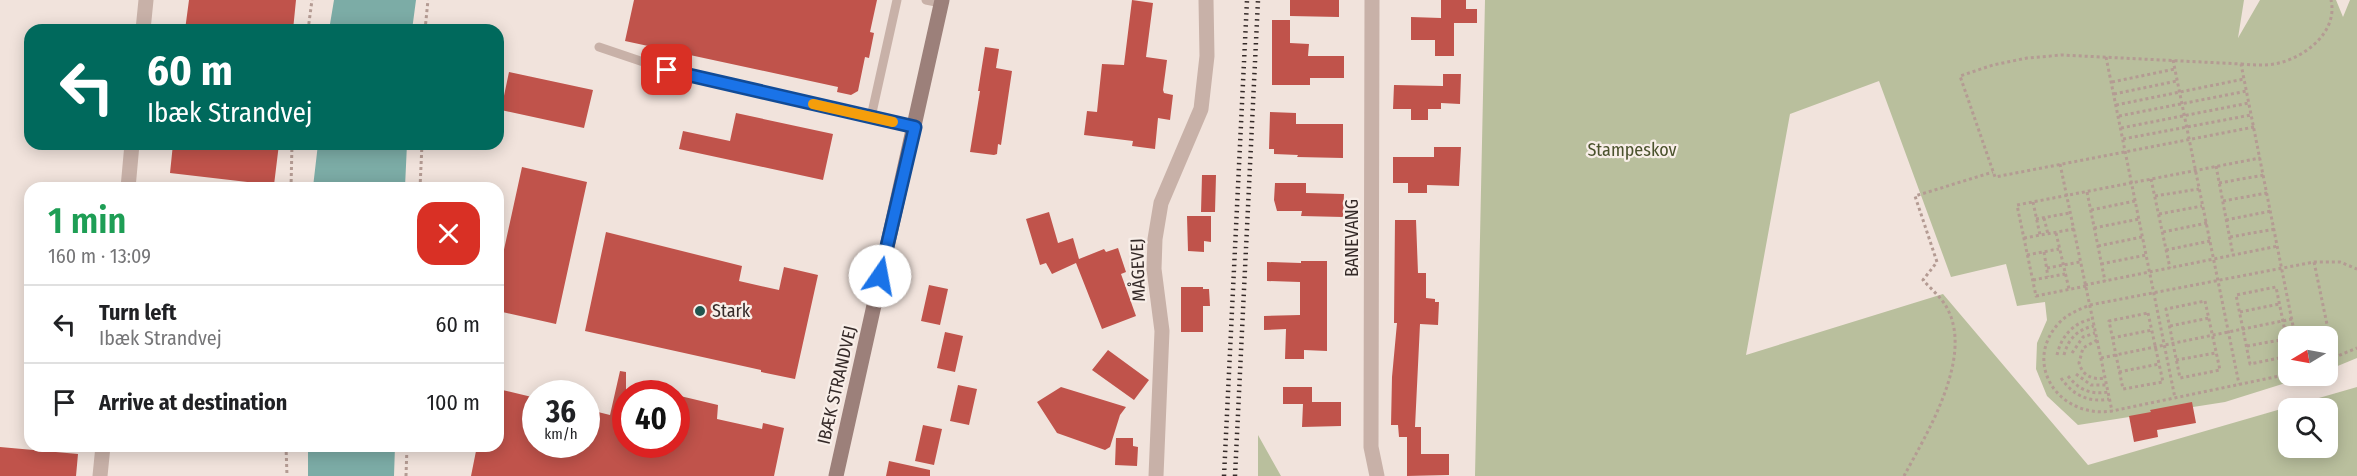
<!DOCTYPE html>
<html lang="en">
<head>
<meta charset="utf-8">
<style>
  body { margin:0; font-family:"Fira Sans Condensed",sans-serif; background:#f2f2f2; color:#202124; height:100vh; display:flex; flex-direction:column; font-size:22px; white-space:nowrap }
  * { box-sizing:border-box; margin:0 }
  p { font-size:20px; color:#757577 }
  .icon { flex:none; width:33px; height:33px; fill:none; stroke:currentColor; stroke-width:2; stroke-linecap:round; stroke-linejoin:round }
  .map { position:relative; flex:1; overflow:hidden }
  .details { position:absolute; left:24px; top:182px; width:480px; height:270px; display:flex; flex-direction:column; background:#fff; border-radius:18px; box-shadow:0 3px 15px #0003 }
  .details>* { flex:none }
  .top-card { position:absolute; left:24px; top:24px; width:480px; height:126px; border-radius:18px; box-shadow:0 3px 15px #0003; background:#00695c; color:#fff; overflow:hidden }
  .needle { width:39px; rotate:260deg }
  .tools { position:absolute; left:2278px; top:326px; display:grid; gap:12px }
  .tools a { display:grid; place-items:center; width:60px; height:60px; border-radius:12px; background:#fff; box-shadow:0 3px 15px #0003; font-size:30px }
  .speed { position:absolute; left:522px; top:380px; display:flex; gap:12px; font-size:30px; font-weight:700; text-align:center }
  .speed>* { display:grid; place-content:center; width:78px; height:78px; border-radius:50%; background:#fff; box-shadow:0 3px 15px #0003; line-height:1 }
  .speed small { font-size:15px; font-weight:400 }
  .speed .limit { border:9px solid #d22; background:#fff; color:#111 }
  .pin { position:absolute; display:grid; place-items:center; width:51px; height:51px; color:#fff; margin:-26px; border-radius:12px; box-shadow:0 3px 9px #0006 }
  .me { position:absolute; width:66px; margin:-33px; rotate:12deg; stroke-linejoin:round; filter:drop-shadow(0 0 4px #0008) }
  .turn { display:flex; align-items:center; gap:21px; height:126px; padding:0 24px; font-size:27px }
  .turn .icon { width:78px; height:78px; stroke-width:2.5 }
  .turn b { display:block; font-size:42px; line-height:51px }
  .round { display:grid; place-items:center; flex:none; width:63px; height:63px; border-radius:18px; background:#f2f2f2 }
  .overview { display:flex; align-items:center; justify-content:space-between; height:102px; padding:0 24px }
  h1 { font-size:36px; font-weight:600; line-height:45px; color:#1e9e55 }
  ul { padding:0; list-style:none }
  li { display:flex; align-items:center; gap:18px; height:78px; padding:0 24px; border-top:2px solid #e0e0e0 }
  li div { flex:1 }
  li b { display:block; font-size:22px }
  li em { font-style:normal }
  .map>svg:first-child { display:block }
</style>
</head>
<body>
<div class="map">
<svg width="2357" height="476" viewBox="0 0 2357 476">
  <rect width="100%" height="100%" fill="#f1e3dc"/>
  <path fill="#b9bf9d" fill-rule="evenodd" d="M1485 0H2244L2238 38 2260 0H2336L2343 17 2350 0H2357V358L2328 370V336H2289V375H2311L2225 402 2078 425 2047 396 2036 369 2037 343 2047 320 2045 302 2017 306 2006 264 1951 277 1879 81 1790 114 1746 355 1943 294 2088 465 2357 387V476H1475ZM2289 408H2328V447H2289Z
    M1258 435 1281 476H1258Z"/>
  <path fill="#7caca6" d="M334 0H416L412 30H329Z
    M318 144H407L405 187H313Z
    M308 446H395L394 476H308Z"/>
  <path fill="#c0534b" d="M189 0H296L293 30H185Z
    M634 0H877L870 32 874 33 869 58 865 57 858 91 851 95 837 92 838 87 625 41Z
    M1132 0 1153 3 1146 57 1167 60 1163 90 1164 93 1173 95 1170 120 1158 118 1155 149 1132 146 1133 141 1084 135 1087 111 1097 112 1102 64 1124 65Z
    M1290 0H1339V17L1290 16Z
    M1441 0H1466V9H1477V23H1454V56H1435V40H1411V17L1441 18Z
    M1272 20H1290V43L1309 44 1308 56H1344V78H1310V85H1272Z
    M985 47 999 49 996 68 1012 71 1001 145 998 144 997 154 994 155 970 152 980 91H978Z
    M509 72 593 90 584 128 501 110Z
    M1443 74H1461L1460 104 1441 103V109H1428V120H1411V109H1393L1394 85 1443 86Z
    M1270 112 1296 113V124H1343V158L1297 157 1298 155 1274 154V149H1269Z
    M736 113 833 134 823 180 679 149 683 131 730 141Z
    M173 144H279L274 185 170 173Z
    M1434 147H1461L1459 186 1427 185V193H1408V183H1393V157H1434Z
    M522 167 587 182 556 324 498 311V277Z
    M1202 175H1216L1215 212H1201Z
    M1275 183H1306V193L1344 194 1343 217 1301 216 1302 211H1277L1274 200Z
    M1049 212 1058 243 1073 238 1079 259 1104 249 1106 252 1118 248 1126 272 1121 274 1136 316 1102 329 1076 263 1052 274 1046 263 1040 265 1026 219Z
    M1187 216H1211V242L1204 241V252L1188 251Z
    M1395 220H1416L1418 273H1426V298L1435 299V302H1439L1438 325 1420 324 1415 427H1421V454H1449V475L1407 476V437H1399L1398 425H1391L1392 377 1397 323H1394Z
    M606 232 742 266 739 281 779 290 784 267 818 275 795 379 761 372V370L585 331Z
    M1301 261H1327V351L1304 350V359H1285L1286 329 1264 330V316L1300 315V282L1267 281V262L1301 263Z
    M929 285 948 289 940 325 921 321Z
    M1181 287H1203V289H1209L1210 306H1203V332H1181Z
    M945 332 963 336 955 372 937 368Z
    M1108 350 1149 380 1134 400 1092 370Z
    M620 371 626 372V444H676V395L718 405 717 419 762 429 763 423 784 428 774 476H471L477 446H498V389L536 398V444H586V409L610 415Z
    M958 385 977 389 969 425 950 421Z
    M1061 387 1126 407 1120 415 1110 447 1105 450 1057 433 1037 402Z
    M1283 387H1312V402H1341V426L1302 427 1303 404H1283Z
    M2192 402 2196 423 2157 430 2158 437 2134 442 2129 416 2151 412 2150 410Z
    M923 425 942 429 934 465 915 461Z
    M1116 438H1133V446L1138 447 1137 466 1115 465Z
    M0 447 78 454 76 476H0Z
    M889 461 930 470V476H886Z"/>
  <g fill="none" stroke-linecap="round" stroke-linejoin="round">
    <path stroke="#b49b93" stroke-width="3" stroke-dasharray="3 3" stroke-linecap="butt" d="M308 30 312 0
      M425 30 428 0
      M2106 57 2175 398
      M2173 60 2239 384
      M2241 64C2254 65 2267 66 2279 63 2307 56 2338 31 2331 0
      M2112 82 2175 69
      M2114 94 2177 81
      M2116 105 2244 79
      M2119 116 2247 91
      M2254 127 1995 177 1960 76 1993 65 2027 58 2062 55 2241 64 2295 336
      M2121 128 2249 103
      M2123 139 2251 115
      M2060 164 2112 411
      M2216 166 2233 255
      M2151 179 2170 268
      M2219 183 2264 175
      M291 188 292 144
      M420 188 422 144
      M2087 192 2105 281
      M2155 196 2199 189
      M2223 201 2267 193
      M2033 202 2040 235
      M2091 210 2135 201
      M2159 214 2202 206
      M2044 218 2048 234
      M2036 219 2070 213
      M2226 220 2271 211
      M2094 228 2139 219
      M2163 232 2207 223
      M2056 233 2069 289
      M2230 237 2275 229
      M2024 238 2074 229
      M2098 246 2142 237
      M2166 250 2210 241
      M2044 252 2048 277
      M2027 255 2059 249
      M2314 262 2334 358
      M2101 264 2146 255
      M2047 268 2080 262
      M2033 280 2065 274
      M2085 285 2278 246
      M2086 286 2036 296 2017 205 2260 158
      M2205 301 2220 370 2180 378 2166 309Z
      M2240 312 2279 304
      M2148 313 2163 382 2123 389 2109 321Z
      M2170 326 2209 318
      M2112 338 2152 330
      M2097 340 2083 348 2079 363C2083 376 2092 380 2105 378
      M2247 346 2286 339
      M2289 351 2276 287 2236 295 2250 364 2289 356
      M2072 353 2083 337 2095 333
      M2057 355C2061 337 2073 322 2093 319
      M2064 355C2068 339 2078 329 2094 326
      M2101 358 2292 319
      M2176 360 2216 353
      M2328 360 2357 348
      M2119 372 2159 364
      M2076 374 2091 385H2106
      M2289 374 2112 411C2060 419 2022 365 2058 324 2067 314 2078 310 2090 305L2314 262H2340L2357 269
      M2068 376C2079 390 2091 395 2108 392
      M2061 378C2073 395 2088 403 2109 399
      M286 446 287 476
      M406 476 407 446
      M1904 476C1927 433 1974 357 1947 308 1942 298 1931 289 1923 280L1937 262 1915 196 1993 172"/>
    <path stroke="#c8b1a8" stroke-width="9" d="M926 0 941 3
      M599 47 667 70 915 127
      M871 117 897 0"/>
    <path stroke="#c8b1a8" stroke-width="15" d="M1372 0 1371 447 1377 476
      M143 30 146 0
      M128 188 132 144
      M100 476 103 446
      M1156 476 1162 331 1154 269 1155 239 1161 203 1201 109 1207 56 1206 0"/>
    <path stroke="#9c807a" stroke-width="15" d="M836 476 942 0"/>
    <path stroke="#352a28" stroke-width="4.5" stroke-dasharray="1.5 4.5" stroke-linecap="butt" d="M1224 476 1247 0
      M1235 476 1258 0"/>
  </g>
  <g fill="none" stroke-linecap="round" stroke-linejoin="round">
    <g stroke="#114b97" stroke-width="15">
      <path id="route" d="M667 70 915 127 880 276"/>
    </g>
    <use href="#route" stroke="#1a73e8" stroke-width="10"/>
    <path stroke="#f59e0b" stroke-width="10" d="M813 104 893 122"/>
  </g>
  <circle fill="#20554f" stroke="#f8eee8" stroke-width="2" cx="700" cy="311" r="6"/>
  <g text-anchor="middle" stroke-width="4.5" stroke-linejoin="round" paint-order="stroke">
    <g font-size="18" fill="#4b522d" stroke="#f8eee8">
      <text x="1632" y="156">Stampeskov</text>
    </g>
    <g font-size="18" fill="#352a28" stroke="#f8eee8">
      <text transform="translate(1352 238) rotate(-90)" y="6">BANEVANG</text>
      <text transform="translate(1138 270) rotate(-92)" y="6">MÅGEVEJ</text>
      <text transform="translate(837 385) rotate(-77)" y="6">IBÆK STRANDVEJ</text>
    </g>
    <g font-size="18" fill="#352a28" stroke="#f8eee8" text-anchor="start">
      <text x="712" y="317">Stark</text>
    </g>
  </g>
</svg>
<div class="tools">
<a><svg class="needle" viewBox="-14 -14 28 28"><path d="M0-13l5 13h-10z" fill="#e53935"/><path d="M0 13l5-13h-10z" fill="#757577"/></svg></a>
<a><svg class="icon" aria-label="search" viewBox="0 0 24 24"><circle cx="10" cy="10" r="6"/><path d="M15 15l6 6"/></svg></a>
</div>
<div class="speed"><div>36<small>km/h</small></div><div class="limit">40</div></div>
<div class="pin" style="left:667px;top:70px;background:#d93025"><svg class="icon" aria-label="arrive" viewBox="0 0 24 24"><path d="M6 21V4h12l-3 4 3 4H6"/></svg></div>
<svg class="me" style="left:880px;top:276px" viewBox="-20 -20 40 40"><circle r="19" fill="#fff"/><path d="M0-13L10 11 0 6-10 11z" fill="#1a73e8"/></svg>
<div class="top-card">
<div class="turn"><svg class="icon" aria-label="left" viewBox="0 0 24 24"><path d="M17 20v-9H6M10 6l-5 5 5 5"/></svg><div><b>60 m</b>Ibæk Strandvej</div></div>
</div>
<section class="details">
<div class="overview"><div><h1>1 min</h1><p>160 m · 13:09</p></div><a class="round" style="background:#d93025;color:#fff"><svg class="icon" aria-label="close" viewBox="0 0 24 24"><path d="M6 6l12 12M18 6L6 18"/></svg></a></div>
<ul>
<li><svg class="icon" aria-label="left" viewBox="0 0 24 24"><path d="M17 20v-9H6M10 6l-5 5 5 5"/></svg><div><b>Turn left</b><p>Ibæk Strandvej</p></div><em>60 m</em></li>
<li><svg class="icon" aria-label="arrive" viewBox="0 0 24 24"><path d="M6 21V4h12l-3 4 3 4H6"/></svg><div><b>Arrive at destination</b></div><em>100 m</em></li>
</ul>
</section>
</div>
</body>
</html>
